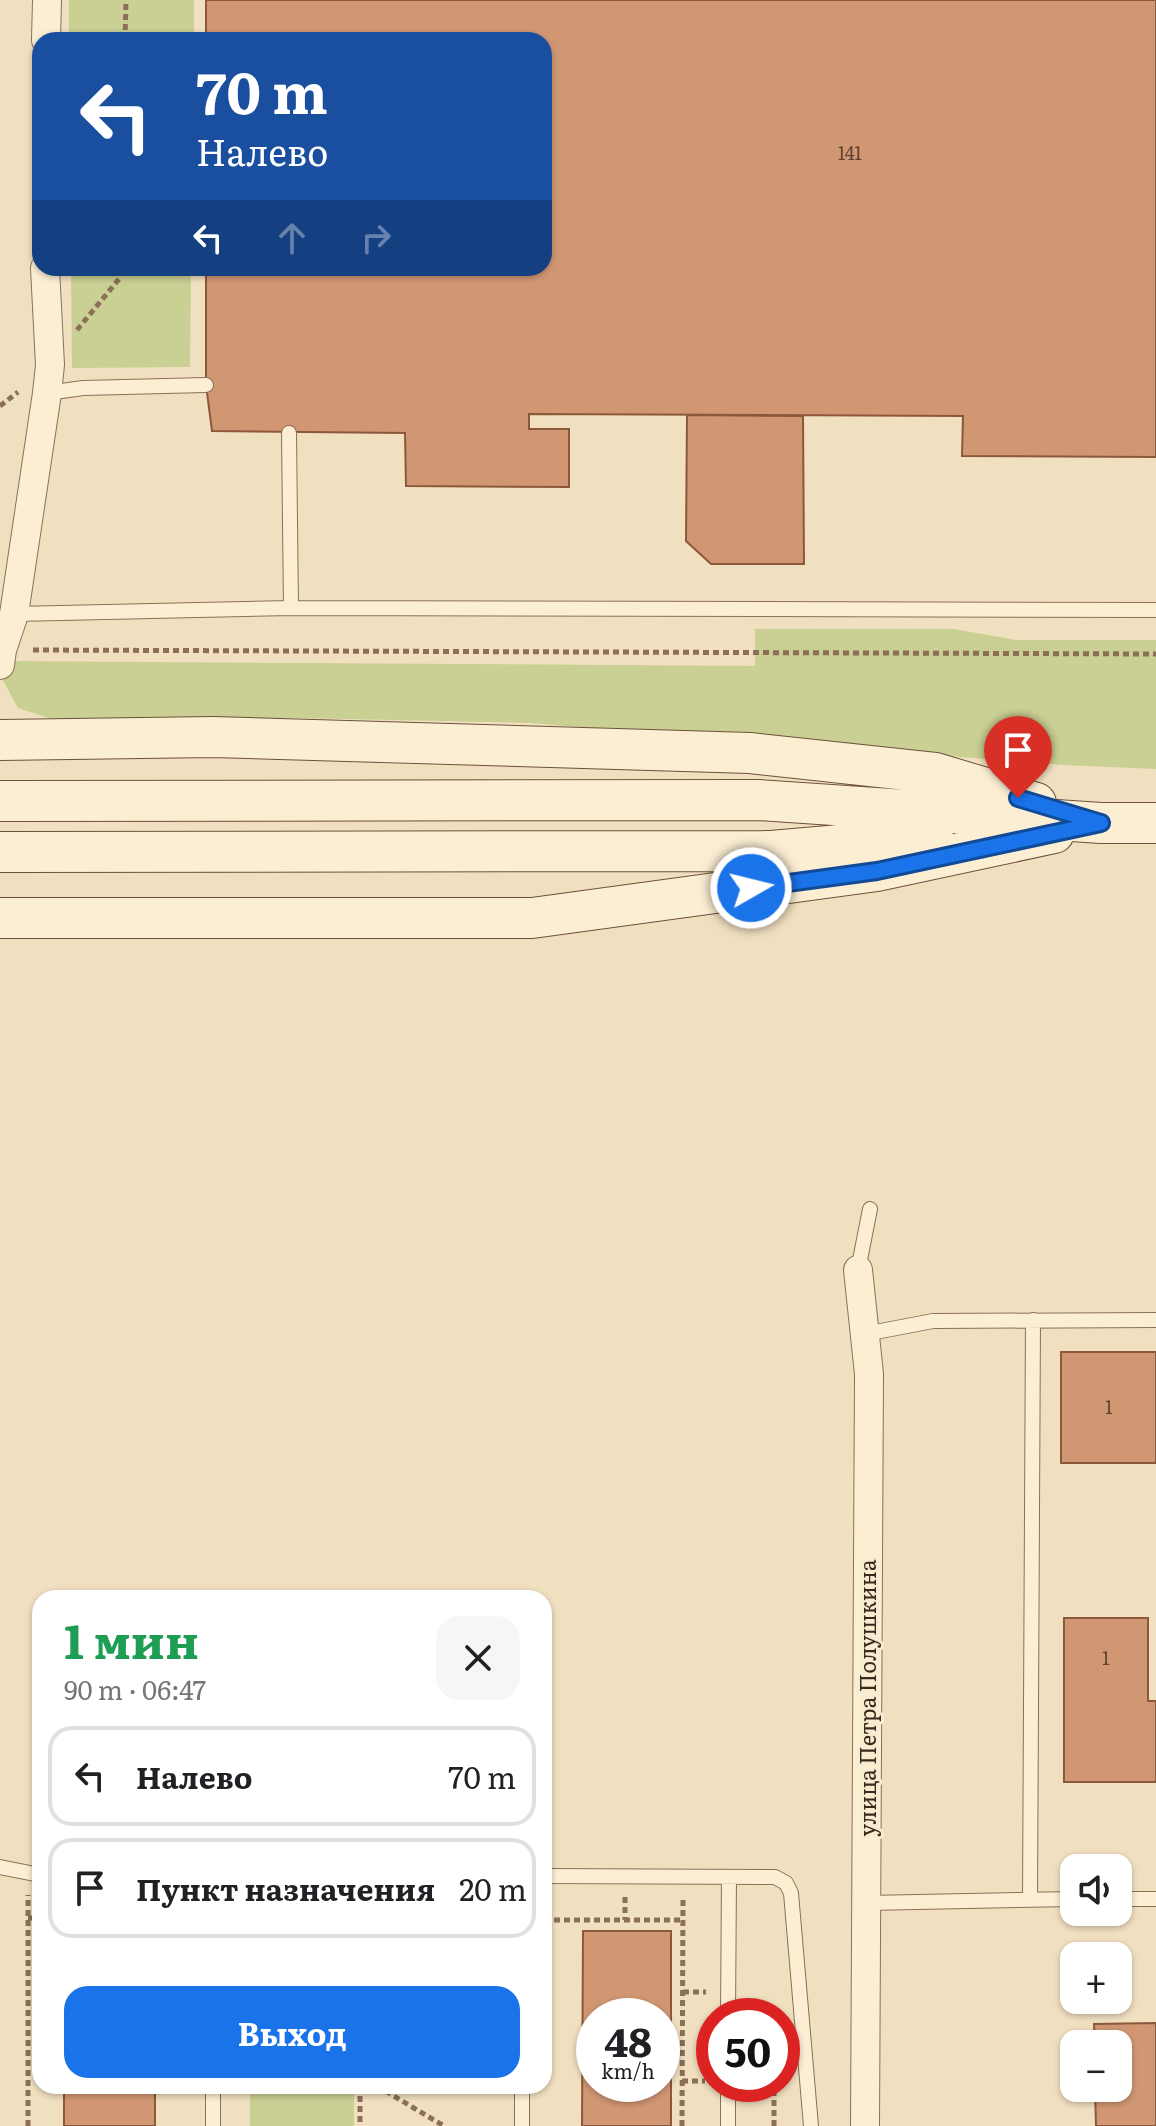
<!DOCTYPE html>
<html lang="ru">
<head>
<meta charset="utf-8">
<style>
  body { margin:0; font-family:Literata,serif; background:#f6f6f6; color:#202124; height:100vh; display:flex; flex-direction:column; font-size:30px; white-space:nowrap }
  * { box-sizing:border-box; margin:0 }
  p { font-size:26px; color:#757577 }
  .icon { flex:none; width:44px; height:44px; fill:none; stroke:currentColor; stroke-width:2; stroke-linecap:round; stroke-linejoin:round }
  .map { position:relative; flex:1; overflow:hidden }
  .details { position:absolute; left:32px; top:1590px; width:520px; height:504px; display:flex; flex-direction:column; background:#fff; border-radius:24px; box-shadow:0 2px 6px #0004 }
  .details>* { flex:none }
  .hud { position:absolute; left:32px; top:32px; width:520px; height:244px; border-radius:24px; box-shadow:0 2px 6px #0004; background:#1a4fa0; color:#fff; overflow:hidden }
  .controls { position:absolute; left:1060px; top:1854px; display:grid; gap:16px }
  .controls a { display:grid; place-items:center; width:72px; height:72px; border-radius:16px; background:#fff; box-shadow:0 2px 6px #0004; font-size:40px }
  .speed { position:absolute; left:576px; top:1998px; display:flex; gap:16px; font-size:40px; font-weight:700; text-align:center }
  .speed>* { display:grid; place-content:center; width:104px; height:104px; border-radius:50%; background:#fff; box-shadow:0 2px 6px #0004; line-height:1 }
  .speed small { font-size:20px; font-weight:400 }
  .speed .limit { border:12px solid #d22; background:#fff; color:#111 }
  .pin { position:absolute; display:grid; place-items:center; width:68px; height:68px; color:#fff; margin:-82px -34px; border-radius:50% 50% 50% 0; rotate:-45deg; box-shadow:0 0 8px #0007 }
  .pin .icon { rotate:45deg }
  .me { position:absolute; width:88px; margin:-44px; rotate:82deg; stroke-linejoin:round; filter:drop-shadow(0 0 6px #0008) }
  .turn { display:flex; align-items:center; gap:28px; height:168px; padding:0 32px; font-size:36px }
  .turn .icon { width:104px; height:104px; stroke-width:2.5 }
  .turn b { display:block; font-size:56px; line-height:68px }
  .lanes { display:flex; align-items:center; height:76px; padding:0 32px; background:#0003; justify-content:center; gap:40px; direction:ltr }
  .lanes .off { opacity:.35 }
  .round { display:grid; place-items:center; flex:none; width:84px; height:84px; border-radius:24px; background:#f6f6f6 }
  .summary { display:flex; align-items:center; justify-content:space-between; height:136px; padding:0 32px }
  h1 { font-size:48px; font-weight:700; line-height:60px; color:#1e9e55 }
  .button { display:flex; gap:16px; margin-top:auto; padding:16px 32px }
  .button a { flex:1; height:92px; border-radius:24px; background:#1a73e8; color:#fff; font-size:32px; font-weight:700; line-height:92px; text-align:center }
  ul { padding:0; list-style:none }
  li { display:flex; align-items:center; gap:24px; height:100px; margin:0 16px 12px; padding:0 16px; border:4px solid #e0e0e0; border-radius:24px }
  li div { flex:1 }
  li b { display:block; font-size:30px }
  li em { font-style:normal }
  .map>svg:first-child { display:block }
</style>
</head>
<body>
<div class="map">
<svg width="1156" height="2126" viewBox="0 0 1156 2126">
  <rect width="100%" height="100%" fill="#f1e0c0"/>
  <path fill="#cacf93" d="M69 0H194V40H69Z
    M71 268H191L190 367 72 368Z
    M755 629H954L1016 640H1156V769L1063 765 528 723 298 718H48L18 708 1 677 6 661 755 666Z
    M250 2086H354V2126H250Z"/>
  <path fill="#d19773" stroke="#8b583b" stroke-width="2" fill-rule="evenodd" d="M206 0H1156V457L962 456 963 416 529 414V429H569V487L406 486 405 433 212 431 206 385V268H544V40H206Z
    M687 415 803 416 804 564H711L686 541Z
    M1061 1352H1156V1463H1061Z
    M1064 1618H1148V1701H1156V1782H1064Z
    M583 1931H671V2126H582ZM594 2016H662V2084H594Z
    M1156 2023V2126H1096L1095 2088H1118V2044H1095L1094 2024Z
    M64 2086H155V2126H64Z"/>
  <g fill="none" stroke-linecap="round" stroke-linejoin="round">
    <g stroke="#8b7057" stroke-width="16">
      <path id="service" d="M47 393 83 388 206 385
        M289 433 291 608
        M14 614 291 608 1156 610
        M858 1270 870 1209
        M865 1334 933 1321 1156 1320
        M0 1867 40 1875
        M544 1876 775 1877 786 1883 791 1893 811 2126
        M1030 1899 1033 1320
        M1118 1899H1156
        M867 1903 1074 1899
        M728 2016 729 1877
        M213 2126V2086
        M522 2126V2086
        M728 2126V2084"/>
    </g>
    <g stroke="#8b7057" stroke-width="30">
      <path id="minor" d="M46 40 47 0
        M0 665 2 650 14 614 47 393 50 365 45 268
        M858 1270 869 1374 865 2126"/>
    </g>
    <g stroke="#6c513a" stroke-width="42">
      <path id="secondary" d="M0 740 213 737 750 753 935 773 1036 803
        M0 801 758 800 1101 823H1156
        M0 852 771 851 933 837
        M0 918H532L877 871 1054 833"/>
    </g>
    <path stroke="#8b7057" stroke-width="5" stroke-dasharray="6 4" stroke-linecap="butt" d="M125 40 126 0
      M77 330 119 279 120 268
      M0 406 18 392
      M33 650 1156 654
      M625 1897V1920
      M28 1918H40
      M544 1920H683
      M683 1992H706
      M682 2081H705
      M360 2086V2126
      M377 2086 444 2126
      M28 2126V1895
      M682 2126 683 1899
      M774 2126V2084"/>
    <use href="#service" stroke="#fbeed3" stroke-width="14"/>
    <use href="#minor" stroke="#fbeed3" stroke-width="28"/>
    <use href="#secondary" stroke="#fbeed3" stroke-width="40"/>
  </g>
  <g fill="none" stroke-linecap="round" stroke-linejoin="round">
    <g stroke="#114b97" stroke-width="20">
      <path id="route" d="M751 888 877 871 1101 823 1018 798"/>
    </g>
    <use href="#route" stroke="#1a73e8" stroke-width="14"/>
  </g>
  <g text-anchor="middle" stroke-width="6" stroke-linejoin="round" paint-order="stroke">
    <g font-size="18" fill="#5f4432">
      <text x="850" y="160">141</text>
      <text x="1109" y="1414">1</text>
      <text x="1106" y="1665">1</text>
    </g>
    <g font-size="22" fill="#39291c" stroke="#f7ebd0">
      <text transform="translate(868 1698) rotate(-90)" y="8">улица Петра Полушкина</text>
    </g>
  </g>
</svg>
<div class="controls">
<a><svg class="icon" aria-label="sound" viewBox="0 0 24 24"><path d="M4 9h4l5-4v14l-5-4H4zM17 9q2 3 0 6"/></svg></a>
<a>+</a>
<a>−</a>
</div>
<div class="speed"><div>48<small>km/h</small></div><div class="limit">50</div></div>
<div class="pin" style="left:1018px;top:798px;background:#d93025"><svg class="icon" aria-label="arrive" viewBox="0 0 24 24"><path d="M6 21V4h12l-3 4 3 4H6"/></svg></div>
<svg class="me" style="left:751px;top:888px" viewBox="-20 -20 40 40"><circle r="17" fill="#1a73e8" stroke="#fff" stroke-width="3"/><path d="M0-11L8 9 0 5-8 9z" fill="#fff"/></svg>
<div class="hud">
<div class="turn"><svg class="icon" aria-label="left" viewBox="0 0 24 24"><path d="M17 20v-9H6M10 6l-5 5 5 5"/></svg><div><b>70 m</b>Налево</div></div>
<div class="lanes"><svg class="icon" aria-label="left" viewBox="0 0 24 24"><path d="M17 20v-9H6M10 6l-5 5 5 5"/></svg><svg class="icon off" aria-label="ahead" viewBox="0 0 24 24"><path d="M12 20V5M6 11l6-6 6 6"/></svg><svg class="icon off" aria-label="right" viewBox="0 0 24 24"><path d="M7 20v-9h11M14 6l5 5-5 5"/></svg></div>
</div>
<section class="details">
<div class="summary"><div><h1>1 мин</h1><p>90 m · 06:47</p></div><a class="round"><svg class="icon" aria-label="close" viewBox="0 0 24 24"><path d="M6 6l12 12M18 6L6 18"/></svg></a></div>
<ul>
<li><svg class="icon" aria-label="left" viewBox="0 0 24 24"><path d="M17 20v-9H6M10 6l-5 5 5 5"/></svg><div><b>Налево</b></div><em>70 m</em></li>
<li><svg class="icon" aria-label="arrive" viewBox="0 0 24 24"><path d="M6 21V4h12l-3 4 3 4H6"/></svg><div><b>Пункт назначения</b></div><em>20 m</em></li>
</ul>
<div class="button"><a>Выход</a></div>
</section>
</div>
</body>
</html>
